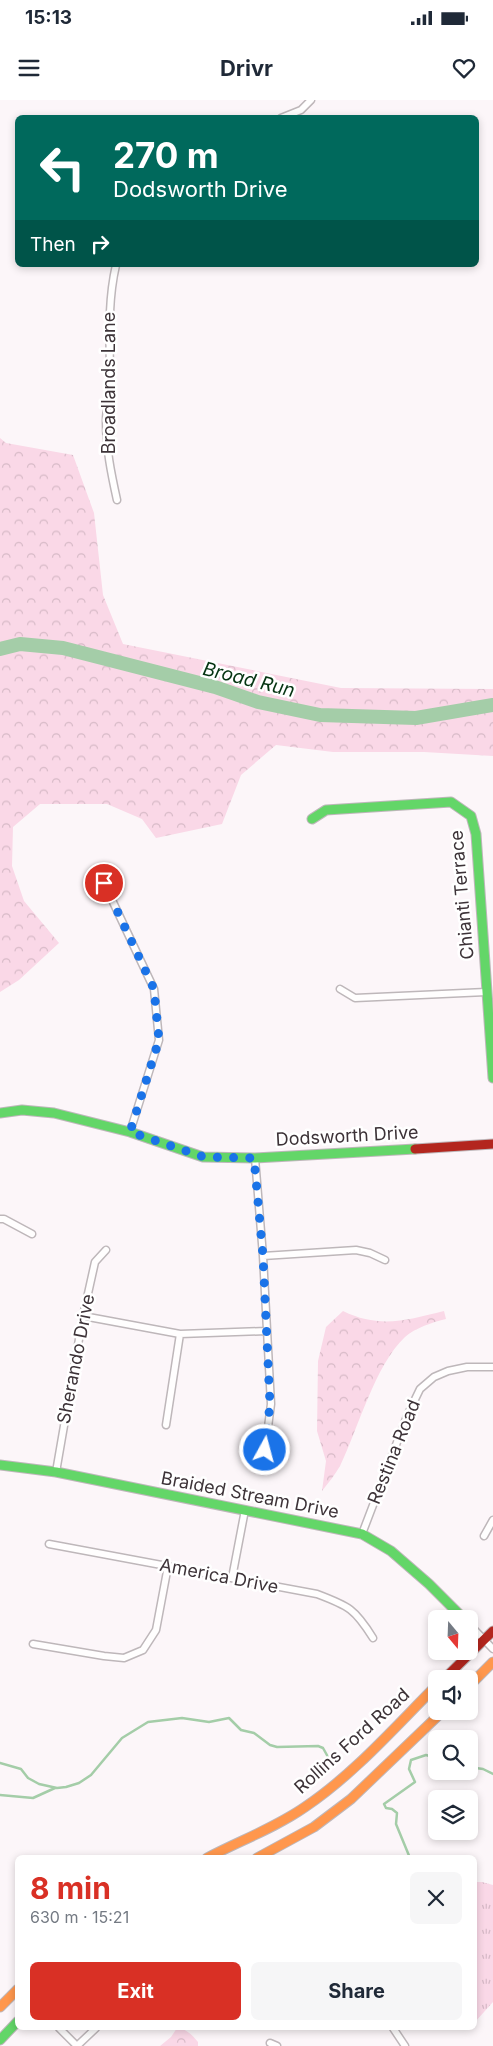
<!DOCTYPE html>
<html lang="en">
<head>
<meta charset="utf-8">
<style>
  body { margin:0; font-family:Inter,sans-serif; background:#f6f6f7; color:#1f2937; height:100vh; display:flex; flex-direction:column; font-size:19px; white-space:nowrap }
  * { box-sizing:border-box; margin:0 }
  p { font-size:16px; color:#747a83 }
  .icon { flex:none; width:28px; height:28px; fill:none; stroke:currentColor; stroke-width:2; stroke-linecap:round; stroke-linejoin:round }
  .map { position:relative; flex:1; overflow:hidden }
  .panel { position:absolute; left:15px; top:1755px; width:462px; height:175px; display:flex; flex-direction:column; background:#fff; border-radius:8px; box-shadow:0 2px 8px #0003 }
  .panel>* { flex:none }
  .banner { position:absolute; left:15px; top:15px; width:464px; height:152px; border-radius:8px; box-shadow:0 2px 8px #0003; background:#00695c; color:#fff; overflow:hidden }
  .needle { width:32px; rotate:161deg }
  .buttons { position:absolute; left:428px; top:1510px; display:grid; gap:10px }
  .buttons a { display:grid; place-items:center; width:50px; height:50px; border-radius:8px; background:#fff; box-shadow:0 2px 8px #0003; font-size:25px }
  .pin { position:absolute; display:grid; place-items:center; width:42px; height:42px; color:#fff; margin:-21px; border:2px solid #fff; border-radius:50%; box-shadow:0 1px 5px #0007 }
  .me { position:absolute; width:55px; margin:-28px; rotate:7deg; stroke-linejoin:round; filter:drop-shadow(0 0 4px #0008) }
  .turn { display:flex; align-items:center; gap:18px; height:105px; padding:0 15px; font-size:22px }
  .turn .icon { width:65px; height:65px; stroke-width:2.5 }
  .turn b { display:block; font-size:35px; line-height:42px }
  .then { display:flex; align-items:center; height:48px; padding:0 15px; background:#0003; gap:10px; font-size:19px }
  .round { display:grid; place-items:center; flex:none; width:52px; height:52px; border-radius:8px; background:#f6f6f7 }
  .head { display:flex; align-items:center; justify-content:space-between; height:85px; padding:0 15px }
  h1 { font-size:30px; font-weight:700; line-height:38px; color:#d93025 }
  .primary-button { display:flex; gap:10px; margin-top:auto; padding:10px 15px }
  .primary-button a { flex:1; height:58px; border-radius:8px; background:#d93025; color:#fff; font-size:20px; font-weight:700; line-height:58px; text-align:center }
  .primary-button a+a { background:#f6f6f7; color:#1f2937 }
  .status { display:flex; justify-content:space-between; align-items:center; height:35px; padding:0 25px; background:#fff; direction:ltr }
  .status svg { height:14px; fill:currentColor }
  header { display:flex; justify-content:space-between; align-items:center; height:65px; padding:0 15px; background:#fff; font-size:22px; font-weight:700 }
  .map>svg:first-child { display:block }
</style>
</head>
<body>
<div class="status"><b>15:13</b><svg viewBox="0 0 49 12"><path d="M0 12V9h3v3zM5 12V6h3v6zM10 12V3h3v9zM15 12V0h3v12zM26 1h20v11H26zM47 4h2v5h-2z"/></svg></div>
<header><svg class="icon" aria-label="menu" viewBox="0 0 24 24"><path d="M4 6h16M4 12h16M4 18h16"/></svg>Drivr<svg class="icon" aria-label="heart" viewBox="0 0 24 24"><path d="M12 20l-8-8c-3-5 5-10 8-4 3-6 11-1 8 4z"/></svg></header>
<div class="map">
<svg width="493" height="1946" viewBox="0 0 493 1946">
  <defs>
    <pattern id="grass-tufts" width="24" height="20" patternUnits="userSpaceOnUse" patternTransform="scale(1.25)"><rect width="24" height="20" fill="#fad8e7"/><path d="M3 7l-1-3M5 7V3M7 7l1-3M15 17l-1-3M17 17v-4M19 17l1-3" fill="none" stroke="#d7bac7"/></pattern>
    <pattern id="forest-crowns" width="20" height="18" patternUnits="userSpaceOnUse" patternTransform="scale(1.25)"><rect width="20" height="18" fill="#fad8e7"/><path d="M2 6a3 3 0 1 1 6 0M12 15a3 3 0 1 1 6 0" fill="none" stroke="#d7bac7"/></pattern>
  </defs>
  <rect width="100%" height="100%" fill="#fcf6f9"/>
  <path fill="url(#grass-tufts)" d="M475 1782H482L493 1785V1902L475 1922Z"/>
  <path fill="url(#forest-crowns)" d="M0 338 6 343 73 355 94 413 103 495 123 544 341 588 493 589V656L424 652H333L276 645 241 675 222 724 156 738 142 719 107 704H40L13 727 12 766 24 801 59 843 19 880 0 892Z
    M343 1211C380 1229 407 1220 444 1211L446 1219C433 1222 415 1228 405 1237 375 1265 358 1329 340 1366 335 1375 328 1383 322 1391L326 1361 317 1331 318 1261 326 1227Z
    M177 1928C186 1928 193 1936 198 1942V1946H160L171 1937Z"/>
  <g fill="none" stroke-linecap="round" stroke-linejoin="round">
    <path stroke="#a4cda8" stroke-width="2.5" d="M0 1663 21 1669 28 1678 39 1684 57 1688 66 1687 79 1683 91 1675 122 1638 148 1622 182 1618 209 1622 229 1618 241 1630 254 1633 270 1645 277 1647 318 1646 323 1648 328 1657 338 1660
      M469 1667 483 1669 493 1674
      M0 1695 33 1698 55 1688
      M410 1758 396 1724 397 1713 392 1709 386 1708 384 1704 415 1682 409 1669 411 1660 426 1655 436 1658"/>
    <path stroke="#a4cda8" stroke-width="14" d="M0 549 20 544 63 548 215 587 258 602 320 615 416 618 493 605"/>
    <g stroke="#beb7ba" stroke-width="9">
      <path id="street" d="M281 18 301 10 311 0
        M116 165C107 204 110 243 110 283 110 295 106 308 106 321 106 348 111 373 117 400
        M95 773 104 783 154 889 159 940 130 1032
        M340 889 355 898 486 892
        M255 1058 263 1156 271 1304 265 1350 269 1368
        M0 1119H4L32 1134
        M263 1156 356 1150 370 1153 385 1160
        M83 1216 180 1234 266 1231
        M166 1325 180 1234
        M56 1372 83 1216 95 1162 106 1150
        M362 1434 407 1316 420 1289 434 1277 448 1271 467 1267H493
        M484 1436 493 1420
        M49 1444 317 1494C349 1506 355 1509 373 1538
        M232 1478 245 1410
        M469 1524 493 1549
        M33 1544 104 1556 124 1558 143 1550 156 1530 168 1466
        M59 1928 77 1946
        M393 1928 405 1946
        M270 1943 277 1946
        M77 1946 96 1928"/>
    </g>
    <g stroke="#beb7ba" stroke-width="11">
      <path id="fast" d="M312 719 326 710 451 702 471 716 476 734 493 978
        M0 1013 22 1010 54 1013 130 1032 203 1057 255 1058 415 1049
        M0 1365 56 1372 362 1434 391 1451 429 1484 464 1519
        M0 1940 18 1921"/>
    </g>
    <g stroke="#beb7ba" stroke-width="11">
      <path id="slow" d="M469 1586 493 1562
        M207 1758C239 1741 275 1728 305 1707 354 1674 394 1628 436 1586
        M257 1758 314 1727 351 1699 443 1611
        M0 1907 18 1889"/>
    </g>
    <g stroke="#beb7ba" stroke-width="11">
      <path id="jam" d="M415 1049 493 1044
        M444 1579 493 1531"/>
    </g>
    <use href="#street" stroke="#fffefe" stroke-width="6"/>
    <use href="#fast" stroke="#63d668" stroke-width="9"/>
    <use href="#slow" stroke="#ff974d" stroke-width="9"/>
    <use href="#jam" stroke="#b3261e" stroke-width="9"/>
  </g>
  <g fill="none" stroke-linecap="round" stroke-linejoin="round">
    <path stroke="#1a73e8" stroke-width="9" stroke-dasharray="0 16.2" d="M104 783 154 889 159 940 130 1032 204 1057 254 1058 263 1156 270 1304 265 1350"/>
  </g>
  <g text-anchor="middle" stroke-width="5" stroke-linejoin="round" paint-order="stroke">
    <g font-size="18" fill="#3d3338" stroke="#fff">
      <text transform="translate(109 283) rotate(-90)" y="6">Broadlands Lane</text>
      <text transform="translate(462 795) rotate(-95)" y="6">Chianti Terrace</text>
      <text transform="translate(347 1036) rotate(-3)" y="6">Dodsworth Drive</text>
      <text transform="translate(76 1259) rotate(-79)" y="6">Sherando Drive</text>
      <text transform="translate(394 1352) rotate(-68)" y="6">Restina Road</text>
      <text transform="translate(250 1395) rotate(11)" y="6">Braided Stream Drive</text>
      <text transform="translate(219 1476) rotate(11)" y="6">America Drive</text>
      <text transform="translate(352 1641) rotate(-42)" y="6">Rollins Ford Road</text>
    </g>
    <g font-size="19" font-style="italic" fill="#053412" stroke="#fff">
      <text transform="translate(249 579) rotate(14)" y="7">Broad Run</text>
    </g>
  </g>
</svg>
<div class="buttons">
<a><svg class="needle" viewBox="-14 -14 28 28"><path d="M0-13l5 13h-10z" fill="#e53935"/><path d="M0 13l5-13h-10z" fill="#747a83"/></svg></a>
<a><svg class="icon" aria-label="sound" viewBox="0 0 24 24"><path d="M4 9h4l5-4v14l-5-4H4zM17 9q2 3 0 6"/></svg></a>
<a><svg class="icon" aria-label="search" viewBox="0 0 24 24"><circle cx="10" cy="10" r="6"/><path d="M15 15l6 6"/></svg></a>
<a><svg class="icon" aria-label="layers" viewBox="0 0 24 24"><path d="M12 4l9 5-9 5-9-5zM3 14l9 5 9-5"/></svg></a>
</div>
<div class="pin" style="left:104px;top:783px;background:#d93025"><svg class="icon" aria-label="arrive" viewBox="0 0 24 24"><path d="M6 21V4h12l-3 4 3 4H6"/></svg></div>
<svg class="me" style="left:265px;top:1350px" viewBox="-20 -20 40 40"><circle r="17" fill="#1a73e8" stroke="#fff" stroke-width="3"/><path d="M0-11L8 9 0 5-8 9z" fill="#fff"/></svg>
<div class="banner">
<div class="turn"><svg class="icon" aria-label="left" viewBox="0 0 24 24"><path d="M17 20v-9H6M10 6l-5 5 5 5"/></svg><div><b>270 m</b>Dodsworth Drive</div></div>
<div class="then">Then<svg class="icon" aria-label="right" viewBox="0 0 24 24"><path d="M7 20v-9h11M14 6l5 5-5 5"/></svg></div>
</div>
<section class="panel">
<div class="head"><div><h1>8 min</h1><p>630 m · 15:21</p></div><a class="round"><svg class="icon" aria-label="close" viewBox="0 0 24 24"><path d="M6 6l12 12M18 6L6 18"/></svg></a></div>
<div class="primary-button"><a>Exit</a><a>Share</a></div>
</section>
</div>
</body>
</html>
